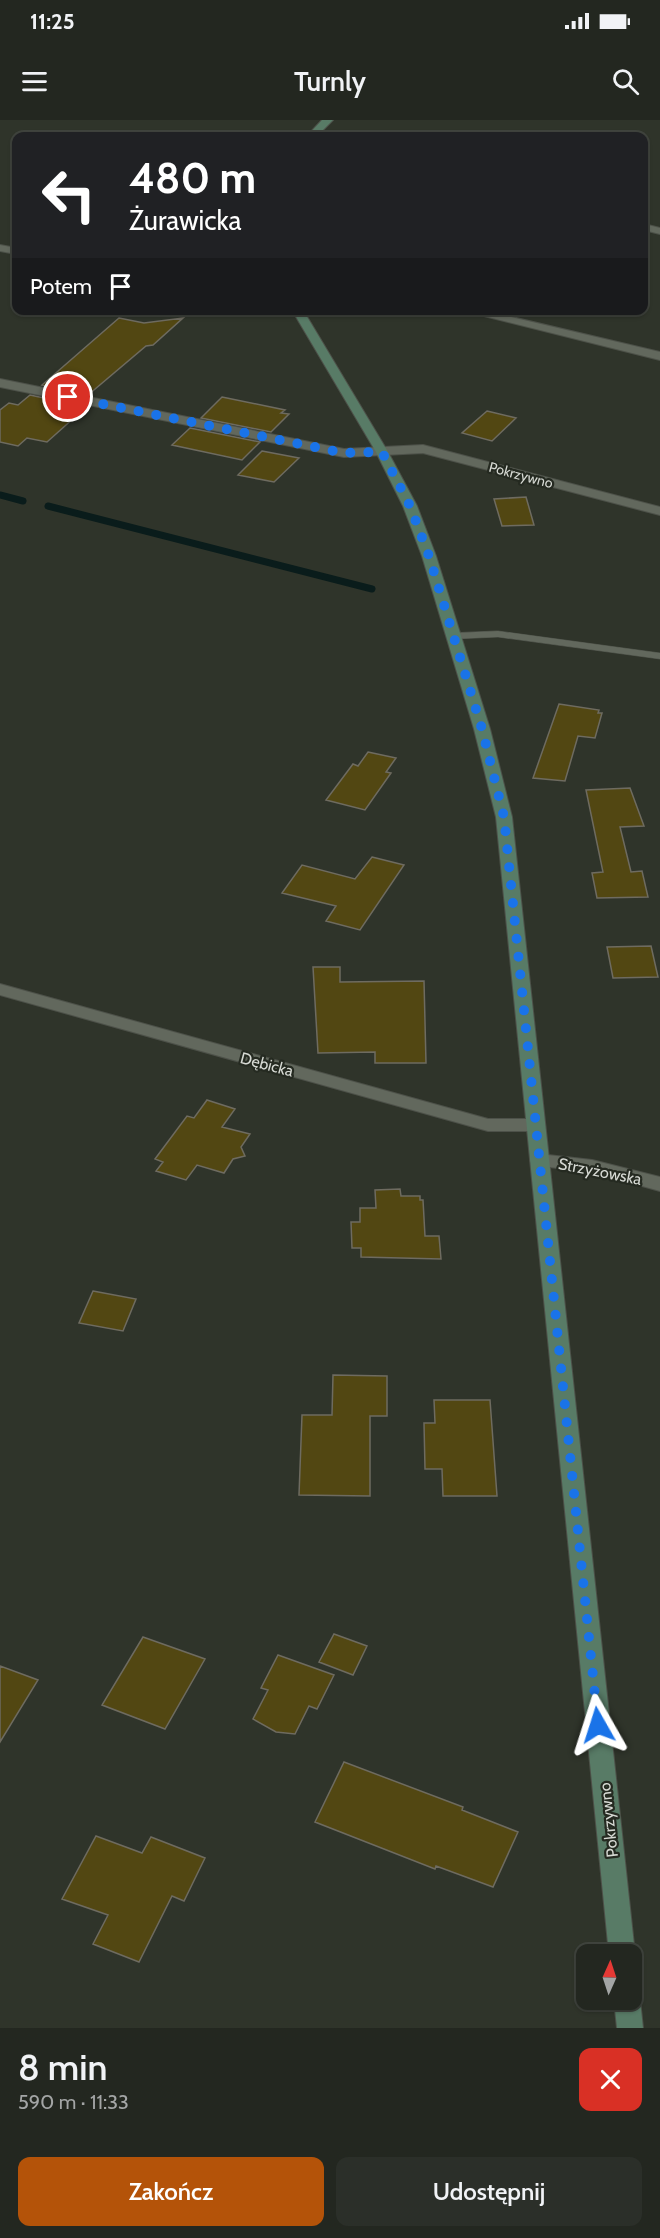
<!DOCTYPE html>
<html lang="pl">
<head>
<meta charset="utf-8">
<style>
  body { margin:0; font-family:Cabin,sans-serif; background:#2b2f29; color:#f1f3f6; height:100vh; display:flex; flex-direction:column; font-size:22px; white-space:nowrap }
  * { box-sizing:border-box; margin:0 }
  p { font-size:20px; color:#a3a5a5 }
  .icon { flex:none; width:33px; height:33px; fill:none; stroke:currentColor; stroke-width:2; stroke-linecap:round; stroke-linejoin:round }
  .map { position:relative; height:1908px; overflow:hidden }
  .details { display:flex; flex-direction:column; background:#232720; flex:1 }
  .details>* { flex:none }
  .guide { position:absolute; left:12px; top:12px; width:636px; height:183px; border-radius:12px; box-shadow:0 2px 4px #0004,0 0 0 2px #40443e; background:#202124; color:#fff; overflow:hidden }
  .needle { width:39px; rotate:3deg }
  .tools { position:absolute; left:576px; top:1824px; display:grid; gap:12px }
  .tools a { display:grid; place-items:center; width:66px; height:66px; border-radius:12px; background:#232720; box-shadow:0 2px 4px #0004,0 0 0 2px #40443e; font-size:30px }
  .pin { position:absolute; display:grid; place-items:center; width:51px; height:51px; color:#fff; margin:-26px; border:3px solid #fff; border-radius:50%; box-shadow:0 2px 6px #0007 }
  .me { position:absolute; width:66px; margin:-33px; rotate:354deg; stroke-linejoin:round; filter:drop-shadow(0 0 4px #0008) }
  .turn { display:flex; align-items:center; gap:21px; height:126px; padding:0 18px; font-size:27px }
  .turn .icon { width:78px; height:78px; stroke-width:2.5 }
  .turn b { display:block; font-size:42px; line-height:51px }
  .then { display:flex; align-items:center; height:57px; padding:0 18px; background:#0003; gap:12px; font-size:22px }
  .round { display:grid; place-items:center; flex:none; width:63px; height:63px; border-radius:12px; background:#2b2f29 }
  .summary { display:flex; align-items:center; justify-content:space-between; height:102px; padding:0 18px }
  h1 { font-size:36px; font-weight:600; line-height:45px }
  .primary-button { display:flex; gap:12px; margin-top:auto; padding:12px 18px }
  .primary-button a { flex:1; height:69px; border-radius:12px; background:#b45309; color:#fff; font-size:24px; font-weight:600; line-height:69px; text-align:center }
  .primary-button a+a { background:#2b2f29; color:#f1f3f6 }
  .status { display:flex; justify-content:space-between; align-items:center; height:42px; padding:0 30px; background:#232720; direction:ltr }
  .status svg { height:16px; fill:currentColor }
  header { display:flex; justify-content:space-between; align-items:center; height:78px; padding:0 18px; background:#232720; font-size:27px; font-weight:600 }
  .map>svg:first-child { display:block }
</style>
</head>
<body>
<div class="status"><b>11:25</b><svg viewBox="0 0 49 12"><path d="M0 12V9h3v3zM5 12V6h3v6zM10 12V3h3v9zM15 12V0h3v12zM26 1h20v11H26zM47 4h2v5h-2z"/></svg></div>
<header><svg class="icon" aria-label="menu" viewBox="0 0 24 24"><path d="M4 6h16M4 12h16M4 18h16"/></svg>Turnly<svg class="icon" aria-label="search" viewBox="0 0 24 24"><circle cx="10" cy="10" r="6"/><path d="M15 15l6 6"/></svg></header>
<div class="map">
<svg width="660" height="1908" viewBox="0 0 660 1908">
  <rect width="100%" height="100%" fill="#2f342a"/>
  <g fill="none" stroke-linecap="round" stroke-linejoin="round">
    <path stroke="#0a1c1b" stroke-width="7" d="M0 375 23 381
      M48 386 372 469"/>
  </g>
  <path fill="#524712" stroke="#6e6b60" stroke-width="1.5" d="M119 198 144 203 183 198 153 225 146 226 88 275 42 265Z
    M30 275 76 285 65 295 75 297 47 322 27 318 18 326 0 322V290L9 283 18 285Z
    M222 277 285 290 281 293 289 294 271 312 201 298Z
    M487 291 516 298 492 321 462 313Z
    M190 308 260 322 242 340 172 325Z
    M262 331 299 338 274 362 238 355Z
    M526 377 534 405 502 406 494 379Z
    M559 584 599 590 598 593H602L595 618 578 616 565 661 533 658Z
    M368 632 396 638 386 652 391 653 365 690 326 680 353 644 358 646Z
    M630 668 644 706 620 707 631 752 642 751 648 777 597 778 592 753 603 752 586 670Z
    M372 737 404 745 360 810 326 801 336 786 282 773 302 745 355 759Z
    M651 826 658 857 613 858 607 827Z
    M313 847H340V862L424 861 426 943H375V932L318 933Z
    M207 980 235 989 222 1007 250 1014 241 1027 245 1036 233 1039 224 1053 197 1045 186 1060 156 1051 163 1042 155 1039 187 996 194 998Z
    M400 1069 401 1076H420V1080H423L425 1116H439L441 1139 361 1137V1128H352L351 1102H360V1088H376L375 1070Z
    M93 1171 136 1179 123 1211 79 1203Z
    M333 1255 387 1256V1296H370V1376L299 1375 302 1295H332Z
    M434 1280H490L497 1376H443L442 1349H425L424 1303H435Z
    M334 1514 367 1526 353 1555 319 1542Z
    M143 1517 205 1539 165 1609 102 1585Z
    M278 1535 334 1555 317 1589 309 1586 295 1614 276 1612 253 1599 268 1570 261 1568Z
    M0 1546 38 1560 0 1622Z
    M344 1642 463 1687 462 1690 518 1712 493 1767 436 1746 435 1749 315 1702Z
    M96 1716 142 1733 151 1717 205 1738 184 1781 172 1776 139 1842 93 1824 108 1795 62 1779Z"/>
  <g fill="none" stroke-linecap="round" stroke-linejoin="round">
    <g stroke="#4d5149" stroke-width="1">
      <path id="lane" d="M498 511 660 533V539L498 517 453 519 448 516 453 513Z"/>
    </g>
    <g stroke="#4d5149" stroke-width="2">
      <path id="street" d="M644 104 660 108V114L644 110Z
        M0 125 16 128V134L0 131Z
        M460 190H482L660 232V240Z
        M0 259 344 329 423 325 660 387V395L423 333 344 337 0 267Z
        M0 864 488 999H536L543 1001 545 1005 543 1009 536 1011H488L0 875Z
        M539 1034 592 1040 660 1057V1071L592 1052 532 1045 530 1040 532 1035Z"/>
    </g>
    <g stroke="#4d5149" stroke-width="2">
      <path id="secondary" d="M322 0H333L317 16H307Z
        M292 190H303L388 332 417 386 436 436 490 609 512 697 635 1834 632 1841V1834H609L496 697 474 609 422 436 403 386 376 332Z
        M632 1870 636 1871 640 1880 643 1908H617L614 1880H632Z"/>
    </g>
    <use href="#lane" fill="#62685d" fill-rule="evenodd"/>
    <use href="#street" fill="#62685d" fill-rule="evenodd"/>
    <use href="#secondary" fill="#587b66" fill-rule="evenodd"/>
  </g>
  <g fill="none" stroke-linecap="round" stroke-linejoin="round">
    <path stroke="#1a73e8" stroke-width="10" stroke-dasharray="0 18" d="M68 277 344 333 382 332 410 386 429 436 482 609 504 697 598 1605"/>
  </g>
  <g text-anchor="middle" stroke-width="4.5" stroke-linejoin="round" paint-order="stroke">
    <g font-size="14" fill="#d7dad4" stroke="#252a21">
      <text transform="translate(521 355) rotate(15)" y="5">Pokrzywno</text>
    </g>
    <g font-size="16" fill="#d7dad4" stroke="#252a21">
      <text transform="translate(267 944) rotate(15)" y="6">Dębicka</text>
      <text transform="translate(600 1051) rotate(11)" y="6">Strzyżowska</text>
      <text transform="translate(608 1700) rotate(-96)" y="6">Pokrzywno</text>
    </g>
  </g>
</svg>
<div class="tools">
<a><svg class="needle" viewBox="-14 -14 28 28"><path d="M0-13l5 13h-10z" fill="#e53935"/><path d="M0 13l5-13h-10z" fill="#a3a5a5"/></svg></a>
</div>
<div class="pin" style="left:68px;top:277px;background:#d93025"><svg class="icon" aria-label="arrive" viewBox="0 0 24 24"><path d="M6 21V4h12l-3 4 3 4H6"/></svg></div>
<svg class="me" style="left:598px;top:1605px" viewBox="-20 -20 40 40"><path d="M0-17L14 15 0 8-14 15z" fill="#1a73e8" stroke="#fff" stroke-width="4"/></svg>
<div class="guide">
<div class="turn"><svg class="icon" aria-label="left" viewBox="0 0 24 24"><path d="M17 20v-9H6M10 6l-5 5 5 5"/></svg><div><b>480 m</b>Żurawicka</div></div>
<div class="then">Potem<svg class="icon" aria-label="arrive" viewBox="0 0 24 24"><path d="M6 21V4h12l-3 4 3 4H6"/></svg></div>
</div>
</div>
<section class="details">
<div class="summary"><div><h1>8 min</h1><p>590 m · 11:33</p></div><a class="round" style="background:#d93025;color:#fff"><svg class="icon" aria-label="close" viewBox="0 0 24 24"><path d="M6 6l12 12M18 6L6 18"/></svg></a></div>
<div class="primary-button"><a>Zakończ</a><a>Udostępnij</a></div>
</section>
</body>
</html>
